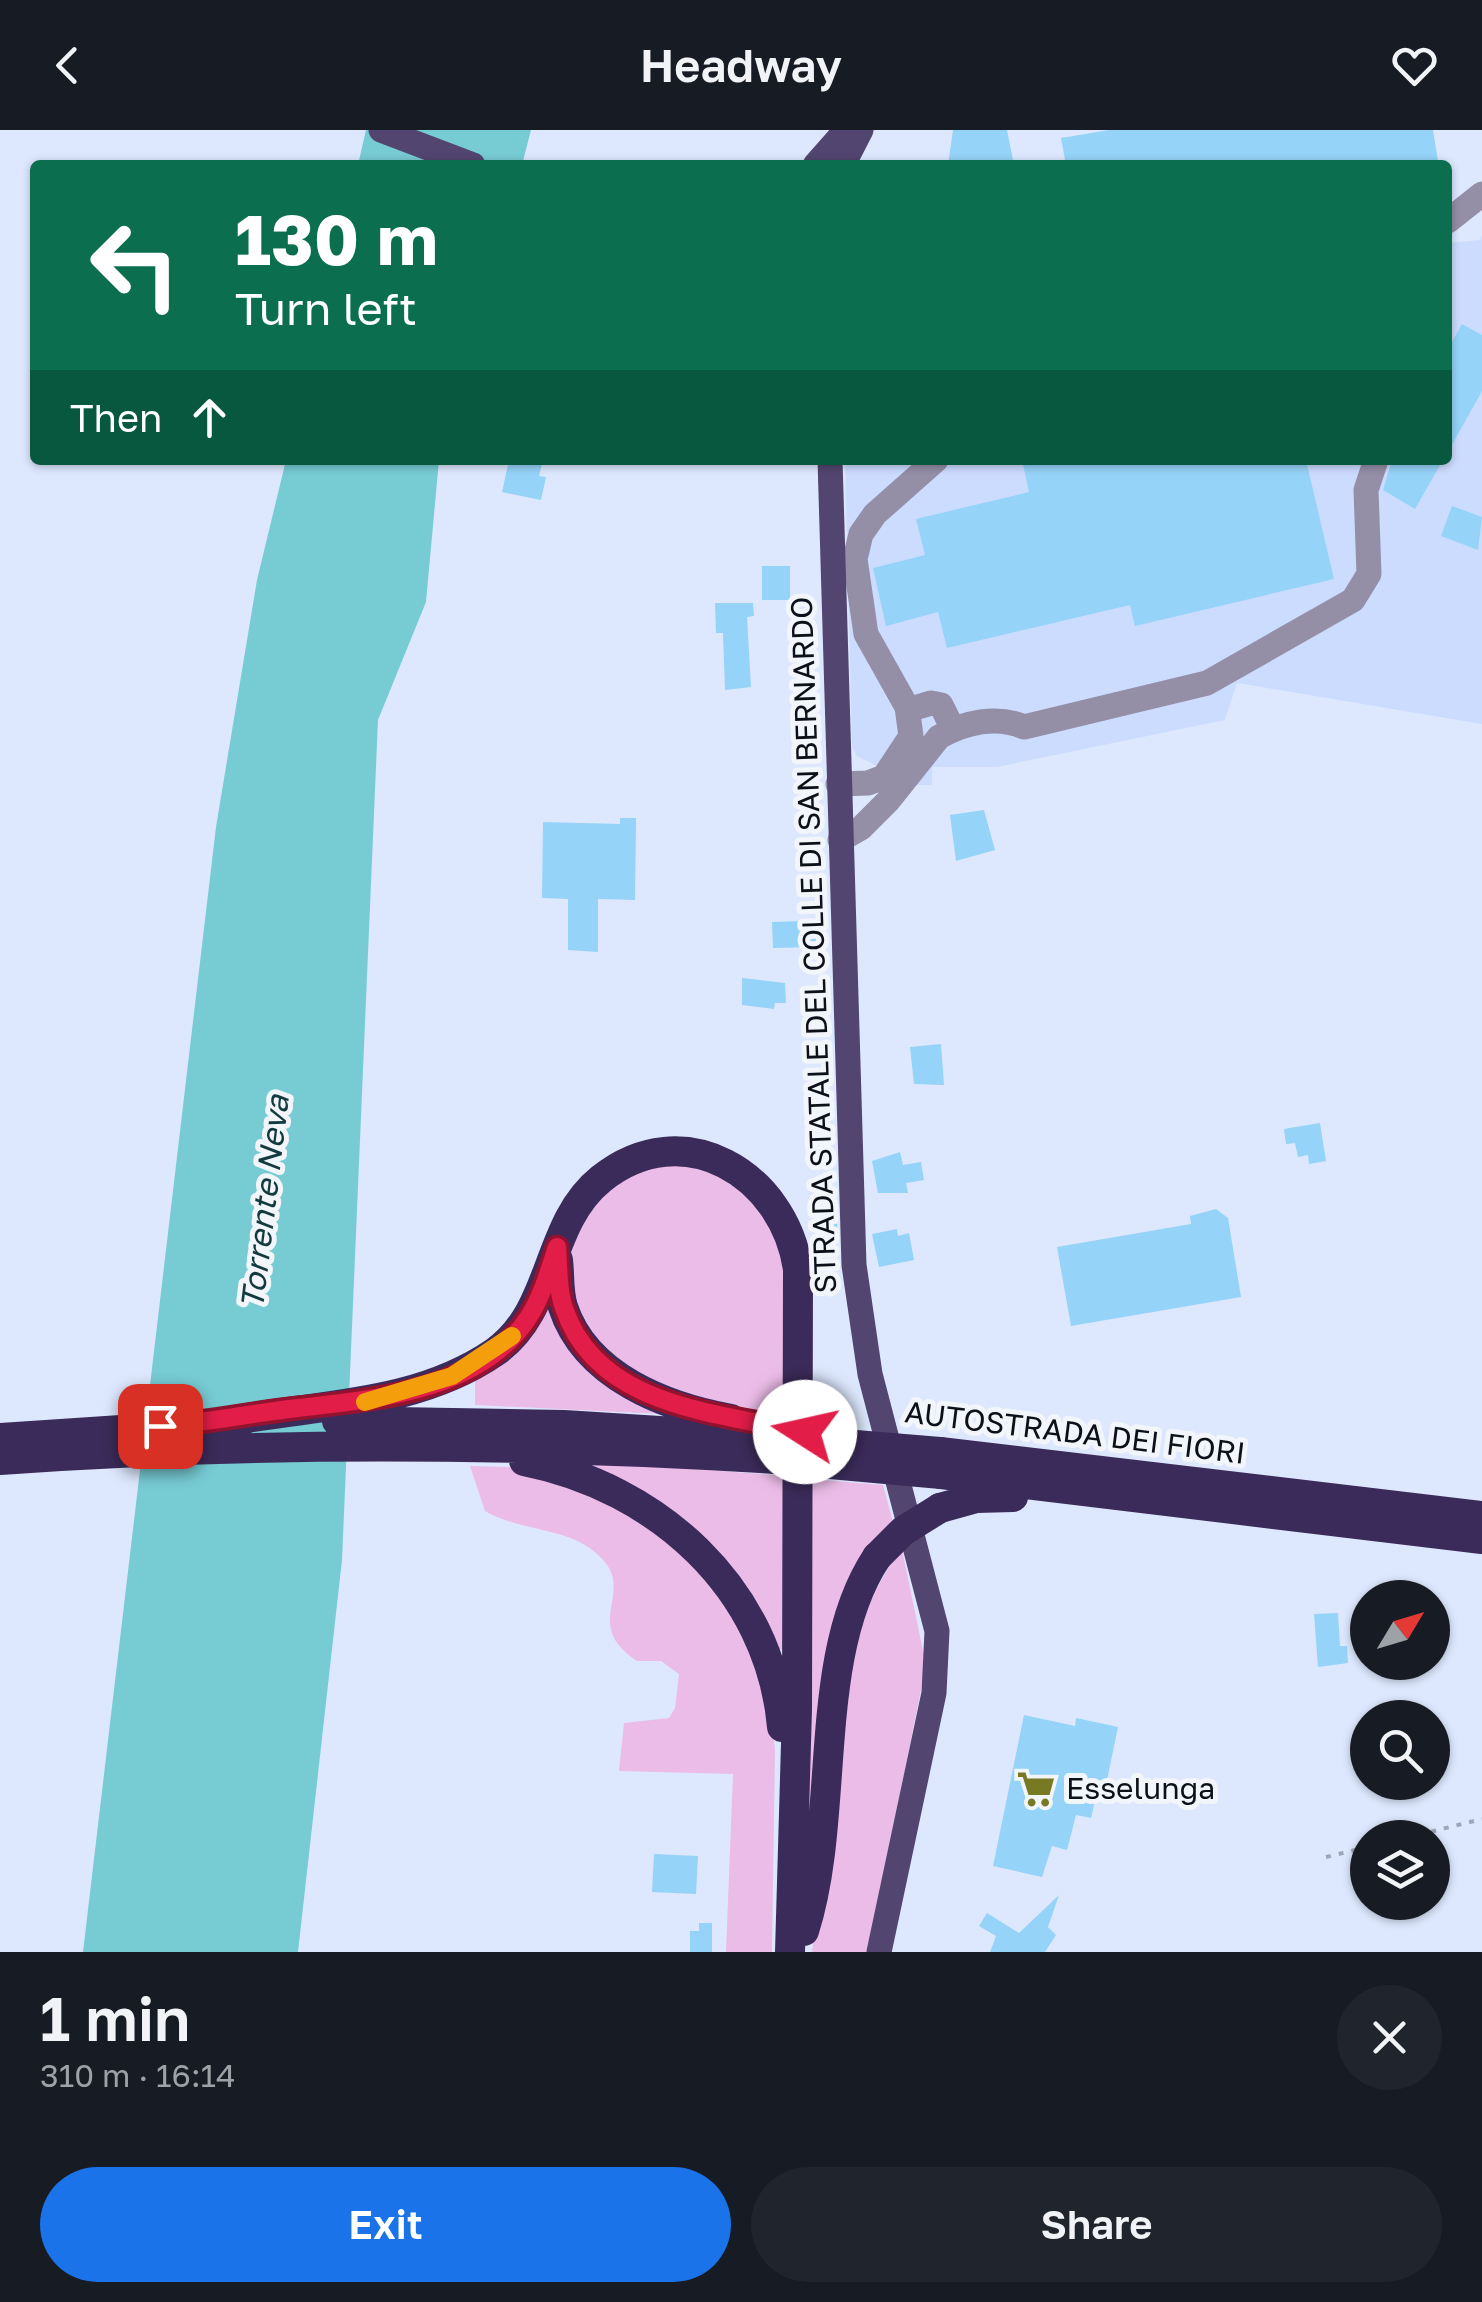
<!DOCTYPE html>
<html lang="en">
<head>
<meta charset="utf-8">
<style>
  body { margin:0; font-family:"Golos Text",sans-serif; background:#20242c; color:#f1f3f6; height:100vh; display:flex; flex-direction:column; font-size:38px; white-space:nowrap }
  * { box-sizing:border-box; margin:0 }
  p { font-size:32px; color:#9ea1a6 }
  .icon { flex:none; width:55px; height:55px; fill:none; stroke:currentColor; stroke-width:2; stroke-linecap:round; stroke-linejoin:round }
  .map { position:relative; height:1822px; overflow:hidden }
  .drawer { display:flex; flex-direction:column; background:#171b24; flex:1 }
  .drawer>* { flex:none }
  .banner { position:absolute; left:30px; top:30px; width:1422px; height:305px; border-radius:10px; box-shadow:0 2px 8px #0004; background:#0b6e4f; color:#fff; overflow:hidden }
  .needle { width:65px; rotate:52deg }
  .buttons { position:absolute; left:1350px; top:1450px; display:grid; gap:20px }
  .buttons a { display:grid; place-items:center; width:100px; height:100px; border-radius:50%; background:#171b24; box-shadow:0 2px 8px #0004; font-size:50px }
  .pin { position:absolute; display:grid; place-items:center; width:85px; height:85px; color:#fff; margin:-42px; border-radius:20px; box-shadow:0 5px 15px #0006 }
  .me { position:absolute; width:110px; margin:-55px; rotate:280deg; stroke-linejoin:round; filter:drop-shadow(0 0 8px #0008) }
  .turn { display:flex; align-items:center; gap:35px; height:210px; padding:0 40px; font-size:45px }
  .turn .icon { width:130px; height:130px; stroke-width:2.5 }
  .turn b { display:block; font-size:70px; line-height:85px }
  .then { display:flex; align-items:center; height:95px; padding:0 40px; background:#0003; gap:20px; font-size:38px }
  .round { display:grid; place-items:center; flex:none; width:105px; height:105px; border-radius:52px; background:#20242c }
  .overview { display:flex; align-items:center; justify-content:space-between; height:170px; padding:0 40px }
  h1 { font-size:60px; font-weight:600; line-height:75px }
  .action { display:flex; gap:20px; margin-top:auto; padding:20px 40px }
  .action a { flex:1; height:115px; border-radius:60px; background:#1a73e8; color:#fff; font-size:40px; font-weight:600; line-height:115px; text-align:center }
  .action a+a { background:#20242c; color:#f1f3f6 }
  header { display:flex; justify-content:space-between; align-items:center; height:130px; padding:0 40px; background:#171b24; font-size:45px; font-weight:600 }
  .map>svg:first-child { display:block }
</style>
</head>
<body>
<header><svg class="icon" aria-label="back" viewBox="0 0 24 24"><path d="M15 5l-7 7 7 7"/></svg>Headway<svg class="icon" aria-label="heart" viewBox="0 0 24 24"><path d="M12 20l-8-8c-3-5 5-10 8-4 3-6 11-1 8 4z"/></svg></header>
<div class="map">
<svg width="1482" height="1822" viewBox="0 0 1482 1822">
  <rect width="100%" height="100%" fill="#dde8fe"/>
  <path fill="#ccdcff" d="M1482 105V594L1237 553 1225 590 997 637H932V655H915L857 626 852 617 845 330H1448V113L1480 110Z"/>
  <path fill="#ecbce8" d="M684 1033 743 1056 784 1120 786 1287C731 1281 696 1270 646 1247 636 1242 621 1238 613 1229 555 1173 551 1083 632 1044 646 1037 668 1036 684 1033Z
    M548 1168 661 1284 475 1275V1243Z
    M591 1331 786 1346 784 1520 776 1519 589 1334Z
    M470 1336 515 1337 656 1392 737 1480 769 1567 775 1620 772 1822H726L733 1644 619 1641 624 1593 669 1588 675 1578 679 1544 661 1531H637C582 1495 633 1464 604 1431 575 1396 522 1403 485 1381Z
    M809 1349 883 1355 893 1392 879 1405 807 1731Z
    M901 1415 926 1535 868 1822H812L855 1498Z"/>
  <path fill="#77cbd3" d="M366 0H531L522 35H358Z
    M286 330H439L426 472 378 590 342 1430 298 1822H83L216 697 257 450Z"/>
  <path fill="#95d3f8" d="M953 0H1007L1014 35H948Z
    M1109 0H1433L1438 31 1411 35H1066L1061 8Z
    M1462 194 1482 205V261L1448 322V219Z
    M509 330H543L539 346 546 347 541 370 502 362Z
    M1022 330H1306L1334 449 1135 496 1130 475 947 518 938 482 886 496 873 438 925 425 916 389 1029 362Z
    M1392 330H1443L1415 379 1383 360Z
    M1452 376 1482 387 1478 420 1441 406Z
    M762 436H790V470H762Z
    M715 473H753L754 486 747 487 751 557 725 560 723 503H716Z
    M984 680 995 720 956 731 950 685Z
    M620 688H636L635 770 598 769V822L568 820V769L542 768 543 692 620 694Z
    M804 791V796L816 795V817L773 818 772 792Z
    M742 848 785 853 786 873H775L774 879 742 875Z
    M941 914 944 955 914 954 910 917Z
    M1320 993 1326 1031 1309 1034 1308 1025 1298 1027 1295 1013 1286 1014 1284 999Z
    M900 1022 903 1035 921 1032 924 1050 906 1053 908 1063H878L872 1031Z
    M1216 1079 1228 1088 1241 1167 1071 1196 1057 1117 1191 1094 1190 1086Z
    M837 1094V1119L820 1120 819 1095Z
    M897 1099 898 1106 909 1103 914 1130 879 1137 872 1104Z
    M1338 1483 1340 1516H1347L1348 1533 1318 1537 1314 1484Z
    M1024 1585 1075 1596 1076 1588 1118 1597 1106 1655 1099 1653 1091 1688 1076 1685 1067 1720 1052 1716 1042 1747 993 1736Z
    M654 1724 698 1726 696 1764 652 1762Z
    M1059 1765 1048 1797 1056 1805 1045 1822H990L996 1806 979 1796 987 1783 1019 1803Z
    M699 1793H712V1822H690V1801H699Z"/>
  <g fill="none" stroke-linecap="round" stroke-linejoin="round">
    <path stroke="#9ea7b9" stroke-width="4" stroke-dasharray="5 8" stroke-linecap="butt" d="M1406 1708 1482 1689
      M1326 1727 1368 1717"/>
    <path stroke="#948ea7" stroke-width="25" d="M1448 91 1482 64
      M908 580 931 573 941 575 953 599
      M838 654 868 653 884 647 911 606 907 577 866 504 855 429 861 404 875 384 936 330
      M840 710 861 698 888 671 939 607C965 592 997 585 1024 597L1207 553 1353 470 1369 444 1366 360 1376 330"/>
    <path stroke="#52456f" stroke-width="25" d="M381 0 473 35
      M815 35 846 0
      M843 35 861 0
      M830 330 854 1135 870 1244 937 1501 934 1563 879 1822"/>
    <path stroke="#3b2b5a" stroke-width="30" d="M558 1130C560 1146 558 1161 563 1177 586 1247 666 1277 731 1289
      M337 1291 564 1295 771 1308
      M224 1292C316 1274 415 1277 495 1222 555 1180 545 1094 601 1049 683 983 784 1044 798 1139L797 1579 790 1822
      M0 1308 241 1292
      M940 1322 1482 1386
      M0 1330C259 1311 516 1313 775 1329
      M524 1331C657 1357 770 1458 782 1597
      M941 1344 1482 1409
      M940 1378 976 1368 1013 1367
      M804 1801C841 1686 811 1526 877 1427"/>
    <path stroke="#3b2b5a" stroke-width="30" d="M771 1308 940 1322
      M775 1329 941 1344
      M877 1427 903 1401 940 1378"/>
  </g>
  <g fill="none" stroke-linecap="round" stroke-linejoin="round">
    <g stroke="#92132f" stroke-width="25">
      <path id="route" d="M160 1296C207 1293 252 1283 298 1278 376 1269 479 1262 528 1188 542 1167 549 1141 557 1117 559 1137 557 1159 564 1178 597 1278 720 1283 805 1302"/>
    </g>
    <use href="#route" stroke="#e11d48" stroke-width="18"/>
    <path stroke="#f59e0b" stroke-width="18" d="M365 1272 452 1246 512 1206"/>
  </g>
  <defs>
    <g id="supermarket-bare" transform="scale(3)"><path d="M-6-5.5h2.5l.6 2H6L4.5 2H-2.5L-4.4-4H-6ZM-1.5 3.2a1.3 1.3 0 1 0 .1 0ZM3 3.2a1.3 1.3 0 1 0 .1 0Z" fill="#777a23" stroke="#f2f5fa" stroke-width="2.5" paint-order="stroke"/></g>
  </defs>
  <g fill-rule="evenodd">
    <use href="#supermarket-bare" x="1036" y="1659"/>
  </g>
  <g text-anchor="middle" stroke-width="10" stroke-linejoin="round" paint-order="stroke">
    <g font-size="30" fill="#0c1019" stroke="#f2f5fa">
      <text transform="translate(814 815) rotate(-92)" y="10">STRADA STATALE DEL COLLE DI SAN BERNARDO</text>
      <text transform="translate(1075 1303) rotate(7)" y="10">AUTOSTRADA DEI FIORI</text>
    </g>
    <g font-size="30" fill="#0c1019" stroke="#f2f5fa" text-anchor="start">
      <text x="1066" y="1669">Esselunga</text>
    </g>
    <g font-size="32" font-style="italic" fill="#133b3f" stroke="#f2f5fa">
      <text transform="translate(265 1072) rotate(-83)" y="11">Torrente Neva</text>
    </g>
  </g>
</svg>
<div class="buttons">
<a><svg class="needle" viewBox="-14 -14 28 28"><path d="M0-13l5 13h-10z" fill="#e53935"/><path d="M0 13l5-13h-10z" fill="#9ea1a6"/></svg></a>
<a><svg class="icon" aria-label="search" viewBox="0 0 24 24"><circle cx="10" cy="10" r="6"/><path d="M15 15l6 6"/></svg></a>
<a><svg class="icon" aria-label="layers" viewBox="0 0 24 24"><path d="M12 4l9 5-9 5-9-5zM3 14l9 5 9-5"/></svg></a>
</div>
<div class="pin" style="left:160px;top:1296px;background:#d93025"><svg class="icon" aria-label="arrive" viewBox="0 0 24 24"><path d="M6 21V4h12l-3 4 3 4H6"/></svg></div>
<svg class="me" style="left:805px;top:1302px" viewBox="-20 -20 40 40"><circle r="19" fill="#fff"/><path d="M0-13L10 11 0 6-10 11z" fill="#e11d48"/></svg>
<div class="banner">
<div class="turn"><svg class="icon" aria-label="left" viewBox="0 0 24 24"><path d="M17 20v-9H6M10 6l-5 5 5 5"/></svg><div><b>130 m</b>Turn left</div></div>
<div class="then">Then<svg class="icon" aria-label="ahead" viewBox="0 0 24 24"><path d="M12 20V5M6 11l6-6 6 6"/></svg></div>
</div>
</div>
<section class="drawer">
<div class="overview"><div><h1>1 min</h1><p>310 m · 16:14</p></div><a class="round"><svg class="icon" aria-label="close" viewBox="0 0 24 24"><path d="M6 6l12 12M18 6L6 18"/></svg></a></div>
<div class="action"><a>Exit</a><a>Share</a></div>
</section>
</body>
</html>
